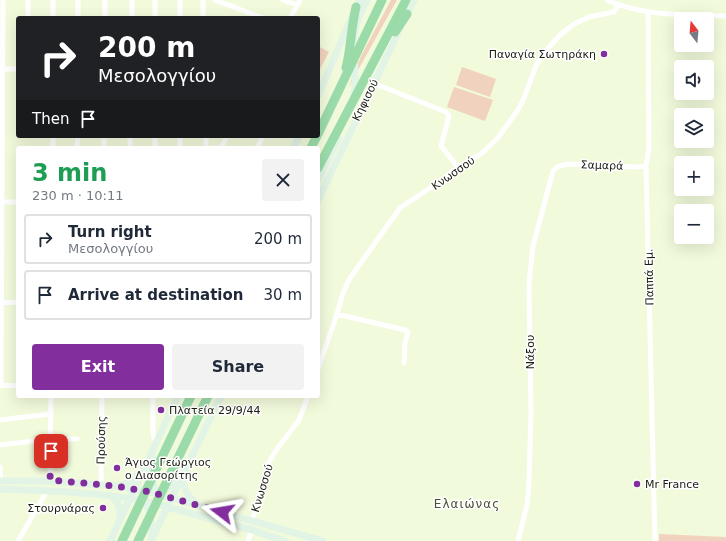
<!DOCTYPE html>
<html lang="en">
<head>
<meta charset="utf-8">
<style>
  body { margin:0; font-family:"DejaVu Sans",sans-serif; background:#f2f2f3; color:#1f2937; height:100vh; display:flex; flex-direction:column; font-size:15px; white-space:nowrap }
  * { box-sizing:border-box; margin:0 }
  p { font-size:13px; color:#747a83 }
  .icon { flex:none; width:22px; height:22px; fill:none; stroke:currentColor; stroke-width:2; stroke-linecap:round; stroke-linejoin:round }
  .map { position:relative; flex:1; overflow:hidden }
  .side { position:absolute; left:16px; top:146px; width:304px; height:252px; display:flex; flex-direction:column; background:#fff; border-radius:4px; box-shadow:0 4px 16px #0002 }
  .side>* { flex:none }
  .banner { position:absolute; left:16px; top:16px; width:304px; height:122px; border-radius:4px; box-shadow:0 4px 16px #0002; background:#202124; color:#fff; overflow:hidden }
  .needle { width:26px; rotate:344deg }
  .buttons { position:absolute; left:674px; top:12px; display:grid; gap:8px }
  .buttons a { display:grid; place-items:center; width:40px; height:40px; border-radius:4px; background:#fff; box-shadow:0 4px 16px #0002; font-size:20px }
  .pin { position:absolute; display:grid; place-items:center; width:34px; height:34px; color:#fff; margin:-17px; border-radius:8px; box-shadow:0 2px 6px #0006 }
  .me { position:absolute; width:44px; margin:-22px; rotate:284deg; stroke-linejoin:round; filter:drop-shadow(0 0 3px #0008) }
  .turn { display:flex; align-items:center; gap:14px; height:84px; padding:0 16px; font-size:18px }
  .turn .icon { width:52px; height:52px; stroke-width:2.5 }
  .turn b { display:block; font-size:28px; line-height:34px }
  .then { display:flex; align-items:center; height:38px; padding:0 16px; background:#0003; gap:8px; font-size:15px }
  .round { display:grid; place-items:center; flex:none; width:42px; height:42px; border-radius:4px; background:#f2f2f3 }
  .overview { display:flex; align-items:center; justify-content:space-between; height:68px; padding:0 16px }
  h1 { font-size:24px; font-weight:600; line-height:30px; color:#1e9e55 }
  .cta { display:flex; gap:8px; margin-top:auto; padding:8px 16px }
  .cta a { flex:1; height:46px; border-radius:4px; background:#822e9d; color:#fff; font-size:16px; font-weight:600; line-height:46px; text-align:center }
  .cta a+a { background:#f2f2f3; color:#1f2937 }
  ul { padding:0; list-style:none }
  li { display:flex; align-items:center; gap:12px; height:50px; margin:0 8px 6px; padding:0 8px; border:2px solid #e0e1e3; border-radius:4px }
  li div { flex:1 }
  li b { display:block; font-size:15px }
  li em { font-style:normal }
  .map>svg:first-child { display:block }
</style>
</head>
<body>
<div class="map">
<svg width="726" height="541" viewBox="0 0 726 541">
  <rect width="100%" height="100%" fill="#f2fadc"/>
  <path fill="#f1d2be" d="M391 0H397L348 88 361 56Z
    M318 46 329 52 318 73Z
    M462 67 496 79 490 97 456 85Z
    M454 87 493 100 485 121 447 107Z
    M659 534 726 537V541H659Z"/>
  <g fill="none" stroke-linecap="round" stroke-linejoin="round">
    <path stroke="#fff" stroke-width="5" d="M180 0V18
      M203 0V18
      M215 0 263 18
      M283 0 297 5
      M607 0C644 17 686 14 726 16
      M648 12 649 148 646 166 655 541
      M28 18V0
      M53 18V0
      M78 18V0
      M105 18V0
      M132 18V0
      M155 18V0
      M290 18 300 0
      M1 69H18
      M373 83 446 112 449 116 441 146 458 167
      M206 136V148
      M53 148V136
      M77 148 78 136
      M104 148V136
      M130 148V136
      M155 148V136
      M180 148V136
      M206 148H221
      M221 148 227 136
      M257 148 263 136
      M0 202H18
      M0 303 18 302
      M337 314 405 330 408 332 405 343 404 363
      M318 369 337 314 343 293 350 278 400 208 442 180 458 167 481 154 497 139 518 110 524 98 536 66 543 54 560 35 574 24 589 17 614 12 618 5
      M0 385 18 386
      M1 385 3 0
      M153 396V434L154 438 157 443
      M0 420 51 414
      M0 445 51 439H77
      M0 467 1 481
      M50 481 51 396
      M101 484 102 396
      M252 520 260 497 269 462 277 449 299 420 308 396
      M18 541 47 491
      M248 541 252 530
      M518 541 527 505 529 483 531 411 529 286 531 264 533 246 553 171 557 167 567 164 637 167 646 166"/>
    <path stroke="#e1f4e5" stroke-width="7" d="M405 18 414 0
      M318 95C333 64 344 31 360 0
      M354 96C357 77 353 58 354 39 355 25 360 12 367 0
      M293 148 299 136
      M318 180 338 139
      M318 200 400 29
      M152 457 151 478 158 495
      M184 478C182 489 188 496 196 503
      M0 481H50L115 486 150 492 323 541
      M121 485 128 483 140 473
      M0 489C50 491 96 492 145 501L252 530 285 541
      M161 492 174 484 179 475
      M109 495C118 499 120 508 120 517
      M144 499C151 511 152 524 152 537
      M110 541 178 396
      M151 541 221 396"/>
    <path stroke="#9bdba9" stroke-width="9" d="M395 32 407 14
      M346 68C351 48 351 28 356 7
      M318 134 382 0
      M311 148 317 136
      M318 168 406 0
      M122 541 191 396
      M138 541 208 396"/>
  </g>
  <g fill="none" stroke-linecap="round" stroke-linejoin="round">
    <path stroke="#822e9d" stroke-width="7" stroke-dasharray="0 12.6" d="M51 451 50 480 115 486 150 492 222 512"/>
  </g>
  <g fill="#822e9d" stroke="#fff" stroke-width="1.5">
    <circle cx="604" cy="54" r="4"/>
    <circle cx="161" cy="410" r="4"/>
    <circle cx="117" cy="468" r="4"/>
    <circle cx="637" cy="484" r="4"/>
    <circle cx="103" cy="508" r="4"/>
  </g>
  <g text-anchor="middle" stroke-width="3" stroke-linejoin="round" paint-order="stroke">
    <g font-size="11" fill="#1c1e13" stroke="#fff" text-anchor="start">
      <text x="596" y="58" text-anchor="end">Παναγία Σωτηράκη</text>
      <text x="169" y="414">Πλατεία 29/9/44</text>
      <text x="125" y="466">Άγιος Γεώργιος<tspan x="125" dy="13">ο Διασορίτης</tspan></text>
      <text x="645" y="488">Mr France</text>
      <text x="95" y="512" text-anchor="end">Στουρνάρας</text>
    </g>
    <g font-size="11" fill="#1c1e13" stroke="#fff">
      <text transform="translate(365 100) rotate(-64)" y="4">Κηφισού</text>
      <text transform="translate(602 165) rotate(2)" y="4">Σαμαρά</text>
      <text transform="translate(453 173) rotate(-35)" y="4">Κνωσσού</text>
      <text transform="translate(649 277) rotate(-91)" y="4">Παππά Εμ.</text>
      <text transform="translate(530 352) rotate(-90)" y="4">Νάξου</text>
      <text transform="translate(101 440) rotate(-89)" y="4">Προύσης</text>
      <text transform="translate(262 488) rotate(-73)" y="4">Κνωσσού</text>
    </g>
    <g font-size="12" letter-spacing="1" fill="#4b5037" stroke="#fff">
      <text x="467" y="508">Ελαιώνας</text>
    </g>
  </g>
</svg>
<div class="buttons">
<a><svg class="needle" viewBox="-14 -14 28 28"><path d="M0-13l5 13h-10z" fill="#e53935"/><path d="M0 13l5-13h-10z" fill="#747a83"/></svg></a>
<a><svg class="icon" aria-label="sound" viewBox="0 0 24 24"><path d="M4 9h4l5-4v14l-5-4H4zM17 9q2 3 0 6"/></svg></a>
<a><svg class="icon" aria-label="layers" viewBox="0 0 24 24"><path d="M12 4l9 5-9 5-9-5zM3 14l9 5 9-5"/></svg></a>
<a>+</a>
<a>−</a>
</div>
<div class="pin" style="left:51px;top:451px;background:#d93025"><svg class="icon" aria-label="arrive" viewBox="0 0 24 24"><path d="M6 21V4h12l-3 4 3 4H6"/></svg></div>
<svg class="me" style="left:222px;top:512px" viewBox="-20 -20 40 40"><path d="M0-17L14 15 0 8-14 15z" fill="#822e9d" stroke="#fff" stroke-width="4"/></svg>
<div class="banner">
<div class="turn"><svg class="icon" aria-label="right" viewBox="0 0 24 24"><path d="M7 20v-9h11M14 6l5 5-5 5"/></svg><div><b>200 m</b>Μεσολογγίου</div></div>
<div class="then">Then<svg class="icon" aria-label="arrive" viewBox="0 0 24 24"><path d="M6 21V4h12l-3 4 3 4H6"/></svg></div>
</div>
<section class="side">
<div class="overview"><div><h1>3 min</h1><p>230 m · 10:11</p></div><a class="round"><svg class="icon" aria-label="close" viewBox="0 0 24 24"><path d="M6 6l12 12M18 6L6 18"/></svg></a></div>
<ul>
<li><svg class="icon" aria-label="right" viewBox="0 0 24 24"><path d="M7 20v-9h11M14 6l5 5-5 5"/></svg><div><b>Turn right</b><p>Μεσολογγίου</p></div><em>200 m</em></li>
<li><svg class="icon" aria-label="arrive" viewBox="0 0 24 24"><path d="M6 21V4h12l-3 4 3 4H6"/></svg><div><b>Arrive at destination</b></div><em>30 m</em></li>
</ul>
<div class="cta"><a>Exit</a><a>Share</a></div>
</section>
</div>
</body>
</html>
